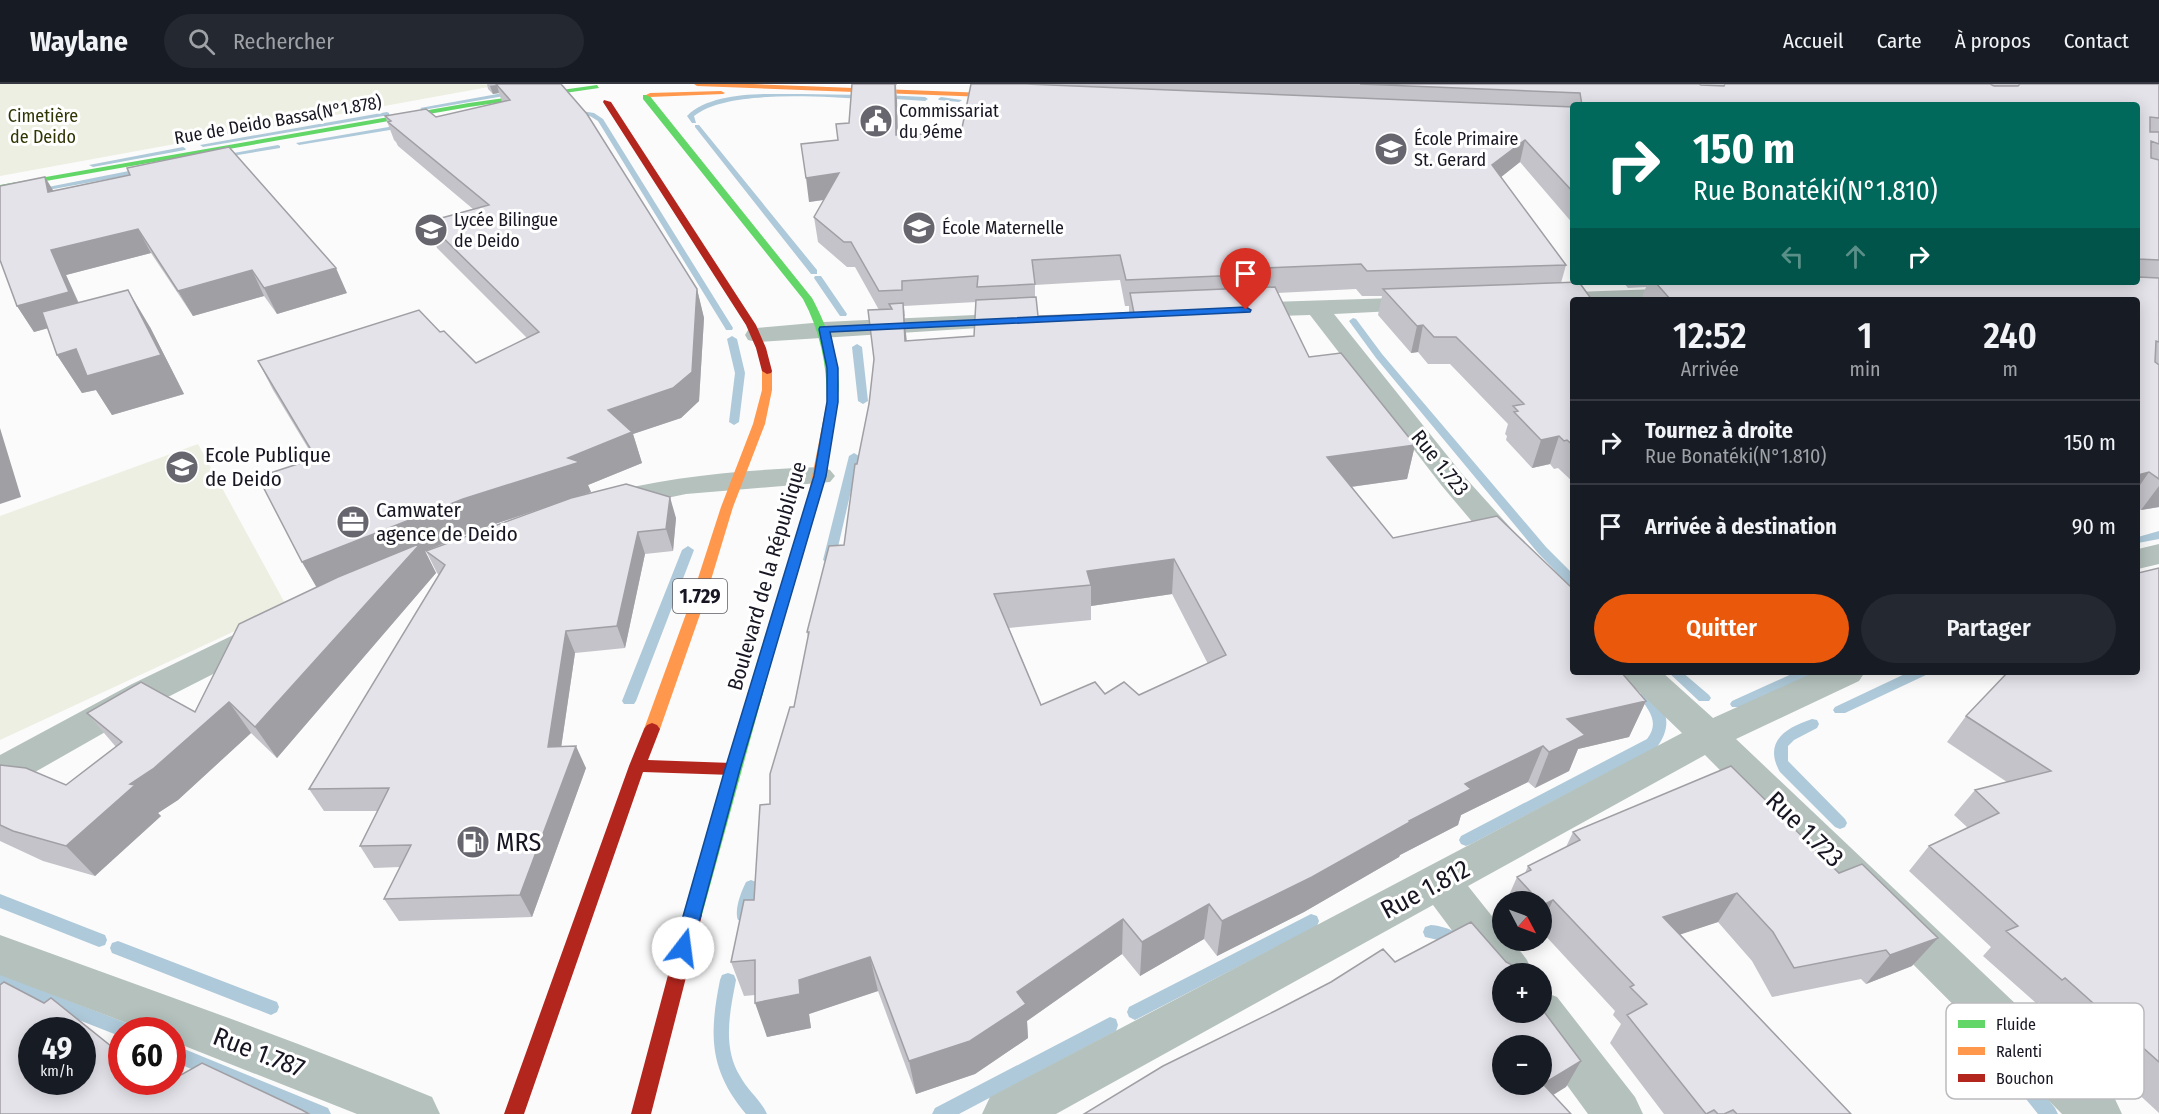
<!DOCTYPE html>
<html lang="fr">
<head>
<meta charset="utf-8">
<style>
  body { margin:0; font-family:"Fira Sans Condensed",sans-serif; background:#242831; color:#f1f3f6; height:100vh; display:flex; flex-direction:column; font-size:22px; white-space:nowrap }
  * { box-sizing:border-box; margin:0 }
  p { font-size:20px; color:#9ea1a6 }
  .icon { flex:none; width:33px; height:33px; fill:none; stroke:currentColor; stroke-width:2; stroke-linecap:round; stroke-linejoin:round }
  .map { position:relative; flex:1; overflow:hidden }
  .sheet { position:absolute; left:1570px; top:213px; width:570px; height:378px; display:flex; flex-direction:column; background:#171b24; border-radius:6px; box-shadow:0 3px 15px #0003 }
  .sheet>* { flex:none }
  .hud { position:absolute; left:1570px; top:18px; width:570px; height:183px; border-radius:6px; box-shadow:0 3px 15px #0003; background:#00695c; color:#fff; overflow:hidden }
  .needle { width:39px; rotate:131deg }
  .fabs { position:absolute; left:1492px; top:807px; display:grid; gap:12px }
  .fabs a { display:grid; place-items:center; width:60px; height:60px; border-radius:50%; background:#171b24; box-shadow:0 3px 15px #0003; font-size:30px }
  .speed { position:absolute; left:18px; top:933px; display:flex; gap:12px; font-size:30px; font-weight:700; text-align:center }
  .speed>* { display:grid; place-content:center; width:78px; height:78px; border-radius:50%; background:#171b24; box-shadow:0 3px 15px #0003; line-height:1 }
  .speed small { font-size:15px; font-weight:400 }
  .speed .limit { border:9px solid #d22; background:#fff; color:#111 }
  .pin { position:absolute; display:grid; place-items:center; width:51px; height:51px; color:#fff; margin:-62px -26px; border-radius:50% 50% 50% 0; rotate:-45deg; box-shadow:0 0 6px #0007 }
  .pin .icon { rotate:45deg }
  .me { position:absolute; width:66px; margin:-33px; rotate:15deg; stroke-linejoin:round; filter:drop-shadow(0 0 4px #0008) }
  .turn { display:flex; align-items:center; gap:21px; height:126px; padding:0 24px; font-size:27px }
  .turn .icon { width:78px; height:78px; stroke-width:2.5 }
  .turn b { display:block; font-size:42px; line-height:51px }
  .lanes { display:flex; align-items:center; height:57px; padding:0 24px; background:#0003; justify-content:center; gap:30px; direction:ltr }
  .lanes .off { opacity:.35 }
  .eta { display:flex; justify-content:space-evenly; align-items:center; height:102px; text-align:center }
  .eta b { font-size:36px; font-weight:600; line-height:42px }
  .button { display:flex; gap:12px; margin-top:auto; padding:12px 24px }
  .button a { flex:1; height:69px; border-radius:36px; background:#ea580c; color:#fff; font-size:24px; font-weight:600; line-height:69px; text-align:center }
  .button a+a { background:#242831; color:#f1f3f6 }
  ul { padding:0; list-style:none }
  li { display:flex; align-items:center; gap:18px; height:84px; padding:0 24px; border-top:2px solid #363941 }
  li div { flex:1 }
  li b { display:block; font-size:22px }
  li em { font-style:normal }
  header { display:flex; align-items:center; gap:36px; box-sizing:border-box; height:84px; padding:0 30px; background:#171b24; border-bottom:2px solid #363941 }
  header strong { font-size:28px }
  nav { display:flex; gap:33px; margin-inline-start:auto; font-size:21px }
  .search { width:420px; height:54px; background:#242831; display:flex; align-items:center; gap:15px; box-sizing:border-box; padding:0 21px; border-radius:33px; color:#9ea1a6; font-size:22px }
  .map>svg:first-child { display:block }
</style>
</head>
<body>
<header>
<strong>Waylane</strong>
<div class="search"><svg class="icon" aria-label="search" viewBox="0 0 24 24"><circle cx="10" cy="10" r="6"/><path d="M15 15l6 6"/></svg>Rechercher</div>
<nav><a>Accueil</a><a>Carte</a><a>À propos</a><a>Contact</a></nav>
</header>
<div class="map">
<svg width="2159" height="1030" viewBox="0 0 2159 1030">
  <rect width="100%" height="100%" fill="#fbfbfb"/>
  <path fill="#edefe2" d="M0 0H505L0 92Z
    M198 360 287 523 0 656V432Z"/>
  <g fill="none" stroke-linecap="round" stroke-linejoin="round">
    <path fill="#aec9d9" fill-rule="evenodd" d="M514 7 516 8V10L423 26 420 24Z
      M800 10 865 11 868 13 865 15C821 13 728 5 694 32L696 39H692L687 32C712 7 766 10 800 10Z
      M883 11 925 13 928 15 925 17 881 14 880 13Z
      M941 13 962 16 959 18 939 16 938 15Z
      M569 25 594 29 603 35 733 244 732 246H726L725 244 598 37 590 32 567 28V26Z
      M387 28 389 29V31L203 63 200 61Z
      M406 40 408 41V43L299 61 296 59Z
      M695 41H699L817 186V190H811L695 43Z
      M278 61 280 62V64L220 74 217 72Z
      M183 63 186 65 185 66 93 83 89 81Z
      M144 84 148 86 147 88 37 108 33 106Z
      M815 192H821L847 230 846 232H840L814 194Z
      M1353 234 1356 235 1382 270 1546 463 1574 491V503L1570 502 1538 469 1376 274 1349 237Z
      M732 252 737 255 745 289 739 338 734 341 729 338 735 289 727 255Z
      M857 260 862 263 868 317 863 320 858 317 852 263Z
      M854 369 859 372 835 476 829 480 823 476 849 372Z
      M2159 447V455L2138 459V453Z
      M688 462 694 466 636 617 634 620H624L622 617 682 466Z
      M1668 588H1682L1709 611 1711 614 1709 617H1699Z
      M1796 588H1814L1813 591 1742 623H1732L1730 620 1732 617Z
      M1909 588H1927L1926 591 1845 629H1835L1833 626 1835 623Z
      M1646 607C1653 609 1657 614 1661 621 1670 636 1667 649 1657 663L1471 760 1466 762 1461 760 1459 756 1461 752 1647 655C1660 638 1649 627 1639 612L1641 609Z
      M1812 635 1817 636 1819 640 1817 644 1794 656 1788 662V677L1845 735 1847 739 1845 743 1840 745 1835 743 1780 688C1763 658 1785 644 1812 635Z
      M751 796 756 798C760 808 754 826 750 836L744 838 738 836C734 826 741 808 746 798Z
      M0 810 105 851 107 856 105 861 99 863 0 824Z
      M1311 830 1317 832 1319 837 1317 842 1141 933 1135 936 1129 933 1127 928 1129 923Z
      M1431 841C1443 842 1463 848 1468 860L1466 865 1460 867 1438 856 1425 853 1423 848 1425 843Z
      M118 857 277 918 279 923 277 928 271 931 112 869 110 864 112 859Z
      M728 889 734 891 736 896C730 927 722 963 740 992 747 1006 761 1016 767 1030H746C709 986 709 951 720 896L722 891Z
      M0 890 129 940 131 946H122V953L0 905Z
      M1110 933 1116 935 1118 941 1116 947 959 1030H932L935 1024Z
      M1985 942 1991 944 2055 1024 2058 1030H2038L1979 956 1977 950 1979 944Z
      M172 960 328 1024 331 1030H301L172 977Z"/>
    <path fill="#b4c1bc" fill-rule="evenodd" d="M1687 204 1695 206 1699 211 1695 216H1574V222L1546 223 1538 221 1534 216 1538 211 1546 209Z
      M1426 213 1434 215 1438 220 1434 225 1334 230 1462 390 1518 452 1574 505V536L1562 533 1496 466 1442 402 1310 231 1240 233 1232 231 1228 226 1232 221 1240 219Z
      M1018 229 1027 231 1030 236 1027 241 757 258 748 256 745 251 748 246 757 244 824 238Z
      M820 383 830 386 835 392 830 398 686 410 605 427 594 424 590 418 594 412C669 392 743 386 820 383Z
      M2159 460V480L2138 485V465Z
      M264 538 276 542 281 550 276 558 158 618 14 700 0 704V671L132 600 252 542Z
      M1622 588H1662L1713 634 1815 588H1865L1859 597 1736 655 2114 1013 2122 1030H2062L1705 671 1468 802 1503 846V856H1512L1527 876 1533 890H1503V907L1495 904 1433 821 1056 1030H982L990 1013 1682 649 1628 597Z
      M0 851C145 904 290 954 432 1013L440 1030H357L172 957V946H145L0 891Z
      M1542 907 1557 913 1635 1013 1643 1030H1588L1542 967V962H1538L1525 943 1518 928H1542Z"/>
    <path fill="#63d668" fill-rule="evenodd" d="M597 1 599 4 469 23 0 105V101L469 19Z
      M643 11H649L812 214C826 239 846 292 836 319L832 320 827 317C827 280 820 247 803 215L643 15Z
      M767 564 772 565 774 569 702 831 699 836 693 839 687 836 684 831 760 569 762 565Z"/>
    <path fill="#ff974d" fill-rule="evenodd" d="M694 0H752L1012 10 1016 12 1012 14 697 2Z
      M721 7 725 9 723 10 650 13 646 11 650 9Z
      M767 284 772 287V306L765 340 733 423 704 519 660 645 657 649H647L644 645 690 519 721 423 753 340 762 306V287Z
      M832 314 837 317 820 413 774 569 772 573H762L760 569 808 413 827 317Z"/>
    <path fill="#b3261e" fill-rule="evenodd" d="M604 16 611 18 756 241 766 264 772 287 771 289 767 290 762 287 756 264 746 241 603 18Z
      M652 639 657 641 660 645 648 676 732 679 738 681 740 685 738 689 732 691 643 688 524 1030H504L629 682 644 645 647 641Z
      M693 823 699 826 702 831 651 1030H631L684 831 687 826Z"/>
  </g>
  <path fill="#c4c3c9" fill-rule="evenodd" d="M487 0H561L697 205 704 234 699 317 681 334 633 350 642 379 588 401 591 408 579 412 676 434 673 467 645 470 625 564 575 569 561 663 586 684 532 833 399 837 384 815 400 783 374 784 360 762 378 727H324L309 705 439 491 437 489 426 467 558 419 477 446 425 467 436 489 277 674 251 649 178 716 158 729 161 732 95 792 43 777 0 757V681L66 701 116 663 87 629 195 628 317 504 302 478 314 374 273 306 258 277 440 248 476 279 527 254 437 164 427 138 473 125 398 62 396 58 394 56 385 32 436 33 502 18 499 9 493 10 488 5Z
    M852 0H897V1H896L897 16 898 51 961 49 971 0H2159V423L2141 426 2138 424V216H1641L1646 203 1628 204 1623 198H2138V21H1574V141L1520 78 1501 93 1566 181 1561 199 1574 216V399L1558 384 1554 385 1550 380 1532 384 1506 356 1507 352 1505 350 1508 340 1450 280H1428L1418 268 1411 269 1378 231 1382 212H1362L1356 205 1277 209 1309 273 1415 361 1407 395 1351 403 1393 454 1574 588 1646 617 1629 653 1578 665 1569 687 1535 704 1528 698 1461 731 1458 741 1400 771 1399 773 1304 828 1217 872 1204 855 1140 892 1122 870 1027 937 1028 954 975 990 916 1010 878 907 809 930 811 944 767 953 755 911 744 912 731 878 754 816 770 720 794 623 808 553 807 548 844 461 869 320 879 226 855 183H847L818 158 814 133 824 116 809 118 838 56 849 39ZM1120 196 1125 222H1129V229L1038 232 1035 213V201ZM976 218 974 252 907 257 904 232H905L904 222ZM1172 510 1208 580 1139 611 1105 610 1041 621 1009 544 1091 536V522Z
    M53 107 347 209 277 230 264 212 193 232 151 169 66 191 79 219 150 243 184 310 112 331 96 306 82 309 57 271 48 244 34 248 17 222Z
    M2159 484V1029L2039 918 2037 920 1983 872 1991 863 1909 787 1929 762 1968 744 1954 731 1975 706 2007 698 1947 658 1966 632Z
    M1731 682 1912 882 1866 900 1861 895 1772 913 1752 877 1718 838 1680 850 1851 1030H1664L1610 959 1621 940 1613 931 1615 927 1542 848V818H1506L1517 793 1525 789 1528 782 1566 763 1573 748Z"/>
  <path fill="#a09fa4" d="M895 0 897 16 898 74 896 51Z
    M497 1 499 9 493 10 490 2Z
    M1525 56 1520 78 1486 105 1492 81Z
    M839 89 842 113 809 118 806 94Z
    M45 93 59 116 48 108Z
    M138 145 151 169 66 191 85 234 34 248 17 222 51 166Z
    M336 184 347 209 277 230 264 204Z
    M252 186 264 212 193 232 178 207Z
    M697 205 704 234 699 317 681 334 633 350 642 379 588 401 591 408 477 446 425 467 436 489 277 674 255 643 320 509 302 478 568 374 608 326Z
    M128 206 150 243 184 310 112 331 96 306 82 309 57 271Z
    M903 219 906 251 909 290 905 257Z
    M1423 241 1418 268 1411 269 1417 242Z
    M0 344 21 413 0 420Z
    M1559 352 1550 380 1532 384 1541 356Z
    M1415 361 1407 395 1321 407 1327 373Z
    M2149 388 2138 404V391Z
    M2159 402V423L2141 426Z
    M670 413 676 434 673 467 666 445Z
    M638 448 645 470 625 564 617 542Z
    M1174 475 1172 510 1091 522V501L1087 487Z
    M566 547 575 569 558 685 548 663Z
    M1646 617 1629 653 1578 665 1569 687 1535 704 1549 668 1567 635Z
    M229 618 251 649 178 716 158 729 161 732 95 792 66 762 130 700Z
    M576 662 586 684 532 833 520 811Z
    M1543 662 1528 698 1461 731 1458 741 1400 771 1399 773 1304 828 1217 872 1222 837 1409 737 1465 700Z
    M1737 809 1718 838 1646 862 1663 833Z
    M1553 816 1542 840V824L1543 821Z
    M1209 820 1204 855 1140 892 1142 858Z
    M1123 835 1122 870 1027 937 1028 954 975 990 916 1010 909 977 1017 908Z
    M1938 854 1912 882 1866 900 1890 871Z
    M870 873 878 907 809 930 811 944 767 953 755 919 799 896Z
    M1581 977 1566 1003 1529 1026 1543 1000Z"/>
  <path fill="#e4e3ea" stroke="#a09fa4" stroke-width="1.5" fill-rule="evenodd" d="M496 0H561L587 30 697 205 692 288 673 304 608 326 632 348 568 374 580 378 463 415 302 478 258 393 316 374 258 277 419 226 440 248 444 247 476 279 539 248 427 138 489 121 388 38 391 37 385 32 426 25 436 33 510 16Z
    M852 0H895L896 51 961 49 971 0H1026L1574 23V109L1525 56 1492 81 1566 181 1367 187 1361 180 1262 184 1265 190 1126 196 1120 171 1032 176 1035 200 977 203 978 192 902 197V206L879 207 851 158H844L814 133 839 89 806 94 801 60 838 56 836 40 849 39Z
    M1360 0H1699L1701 1 1724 2 1725 0H1990L1994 2H2018L2020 0H2159V34L2150 33V48H2159V60L2151 57V74L2159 76V176L2138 175V21H1582L1580 9Z
    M229 63 336 184 264 204 252 186 178 207 138 145 51 166 69 208 17 222 0 176V102L45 93 48 108 130 91 127 84Z
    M2138 193 2159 194V258L2156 257 2155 278 2159 281V395L2149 388 2138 391V216H1671L1655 198H2138Z
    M1579 198 1592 216H1574V362L1567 356 1564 357 1559 352 1541 356 1514 328 1518 327 1513 322 1524 320 1456 253H1434L1423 241 1417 242 1383 205Z
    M1275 203 1309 273 1341 269 1415 361 1327 373 1393 454 1497 432 1574 506V531H1572L1574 533V588H1621L1646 617 1567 635 1585 651 1549 668 1543 662 1465 700 1471 705 1409 737 1410 738 1312 793 1222 837 1209 820 1142 858 1123 835 1017 908 1026 920 970 957 909 977 870 873 799 896 800 910 755 919V876L731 878 744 816H754L760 721 770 720V690L790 623H794L809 548H807L829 462 844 461 855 380H857L869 320 874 275 868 226 892 225 889 220 903 219 905 257 974 252 976 216 1036 213 1038 232 1134 229 1130 209ZM1174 475 1226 571 1139 611 1124 598 1105 610 1095 598 1041 621 994 510 1091 501 1087 487Z
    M128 206 161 271 87 292 76 265 57 271 42 228Z
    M626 400 670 413 666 445 638 448 617 542 566 547 548 663 576 662 520 811 384 815 411 761 360 762 389 704 309 705 445 481 426 467 571 414Z
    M421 459 255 643 229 618 153 685 130 700 135 701 66 762 13 747 0 741V681L26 684 66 701 122 658 87 629 141 598 195 628 239 540 338 493Z
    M2159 484V978L2065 894 2062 896 2006 847 2018 842 1929 762 1999 729 1975 706 2051 687 1966 632 2008 588H2138V489Z
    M1731 682 1839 789 1862 780 1938 854 1890 871 1886 866 1794 884 1773 848 1737 809 1663 833 1851 1030H1737L1733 1026 1724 1030H1718L1714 1026 1706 1030 1627 931 1647 920 1630 903 1634 901 1553 816 1543 821 1542 820V818H1540L1517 793 1531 786 1528 782 1580 756 1573 748Z
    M1471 838 1506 878 1512 881 1520 890H1503V928H1542V925L1581 977 1543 1000 1571 1030H1084L1163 982 1275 927 1331 898 1383 865 1395 878ZM1503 962H1542V1000H1503Z
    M4 898 44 919 51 914 111 962 122 954V998H172V994L174 995 202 979 302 1026 309 1030H0V901ZM32 946H82V998H32Z"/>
  <path fill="#1a73e8" stroke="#114b97" stroke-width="1.5" d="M1246 223 1251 226 1250 228 830 248 838 284V318L826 392 740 685 692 864 690 870 683 872 677 870 674 864 725 685 814 392 827 318V284L819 245 820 243Z"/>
  <defs>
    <g id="civic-disc" transform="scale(1.725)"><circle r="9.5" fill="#67666e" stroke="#fff"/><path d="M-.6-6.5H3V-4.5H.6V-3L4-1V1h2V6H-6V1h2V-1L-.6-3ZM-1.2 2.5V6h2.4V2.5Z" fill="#fff"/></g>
    <g id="school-disc" transform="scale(1.725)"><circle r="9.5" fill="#67666e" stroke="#fff"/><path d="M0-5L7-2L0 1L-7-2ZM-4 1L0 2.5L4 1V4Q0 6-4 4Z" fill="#fff"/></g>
    <g id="office-disc" transform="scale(1.725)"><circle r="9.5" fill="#67666e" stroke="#fff"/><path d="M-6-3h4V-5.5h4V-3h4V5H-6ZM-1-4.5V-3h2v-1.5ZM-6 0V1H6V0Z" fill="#fff"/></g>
    <g id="fuel-disc" transform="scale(1.725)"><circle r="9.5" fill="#67666e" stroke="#fff"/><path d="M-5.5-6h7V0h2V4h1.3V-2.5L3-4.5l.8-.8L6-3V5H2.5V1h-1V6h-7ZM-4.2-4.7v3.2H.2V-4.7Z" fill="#fff"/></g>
  </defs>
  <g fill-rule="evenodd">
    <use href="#civic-disc" x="876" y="37"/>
    <use href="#school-disc" x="1391" y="65"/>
    <use href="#school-disc" x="919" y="144"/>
    <use href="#school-disc" x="431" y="146"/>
    <use href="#school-disc" x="182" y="383"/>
    <use href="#office-disc" x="353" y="438"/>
    <use href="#fuel-disc" x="473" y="758"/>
  </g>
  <g text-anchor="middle" stroke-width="6" stroke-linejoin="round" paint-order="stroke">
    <g font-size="18" fill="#181622" stroke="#fff" text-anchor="start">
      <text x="899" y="33">Commissariat<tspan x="899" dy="21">du 9éme</tspan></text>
      <text x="1414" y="61">École Primaire<tspan x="1414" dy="21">St. Gerard</tspan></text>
      <text x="454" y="142">Lycée Bilingue<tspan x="454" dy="21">de Deido</tspan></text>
      <text x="942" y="150">École Maternelle</text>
    </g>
    <g font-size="18" fill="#313605" stroke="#fff">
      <text x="43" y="38">Cimetière<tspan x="43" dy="21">de Deido</tspan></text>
    </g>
    <g font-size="18" fill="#181622" stroke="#fff">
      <text transform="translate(278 36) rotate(-10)" y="6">Rue de Deido Bassa(N°1.878)</text>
    </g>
    <rect fill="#fff" stroke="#5d5c64" stroke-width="1.5" x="673" y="495" width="54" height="34" rx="4.5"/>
    <g font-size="20" font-weight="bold" fill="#181622">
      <text x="700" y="519">1.729</text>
    </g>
    <g font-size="21" fill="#181622" stroke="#fff" text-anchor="start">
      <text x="205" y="378">Ecole Publique<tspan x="205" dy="24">de Deido</tspan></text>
      <text x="376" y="433">Camwater<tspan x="376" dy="24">agence de Deido</tspan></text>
    </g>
    <g font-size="21" fill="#181622" stroke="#fff">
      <text transform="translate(1440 379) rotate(51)" y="7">Rue 1.723</text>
      <text transform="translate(767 492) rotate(-74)" y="7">Boulevard de la République</text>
    </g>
    <g font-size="26" fill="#181622" stroke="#fff">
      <text transform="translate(1805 745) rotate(44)" y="9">Rue 1.723</text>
      <text transform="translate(1425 805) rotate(-28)" y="9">Rue 1.812</text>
      <text transform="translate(259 968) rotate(21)" y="9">Rue 1.787</text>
    </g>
    <g font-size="26" fill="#181622" stroke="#fff" text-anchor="start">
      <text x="496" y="767">MRS</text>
    </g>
  </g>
  <rect x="1946" y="919" width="198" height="96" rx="9" fill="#fff" stroke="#bab9bd" stroke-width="1.5"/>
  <rect x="1958" y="936" width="27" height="8" fill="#63d668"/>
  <rect x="1958" y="963" width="27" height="8" fill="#ff974d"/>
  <rect x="1958" y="990" width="27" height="8" fill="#b3261e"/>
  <g font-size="16" fill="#181622">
    <text x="1996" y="946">Fluide</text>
    <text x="1996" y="973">Ralenti</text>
    <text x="1996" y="1000">Bouchon</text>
  </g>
</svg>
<div class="fabs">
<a><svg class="needle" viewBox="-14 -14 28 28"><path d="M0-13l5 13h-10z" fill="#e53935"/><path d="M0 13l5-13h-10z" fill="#9ea1a6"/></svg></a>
<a>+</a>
<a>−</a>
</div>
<div class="speed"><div>49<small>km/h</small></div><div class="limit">60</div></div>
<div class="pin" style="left:1246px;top:226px;background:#d93025"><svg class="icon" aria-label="arrive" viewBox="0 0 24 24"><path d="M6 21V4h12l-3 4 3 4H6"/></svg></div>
<svg class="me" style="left:683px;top:864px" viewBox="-20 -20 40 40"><circle r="19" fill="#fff"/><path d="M0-13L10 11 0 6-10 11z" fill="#1a73e8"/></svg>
<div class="hud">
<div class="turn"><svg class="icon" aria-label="right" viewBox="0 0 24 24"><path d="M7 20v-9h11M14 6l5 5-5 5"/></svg><div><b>150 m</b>Rue Bonatéki(N°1.810)</div></div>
<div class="lanes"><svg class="icon off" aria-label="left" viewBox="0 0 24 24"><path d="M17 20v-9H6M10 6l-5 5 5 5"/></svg><svg class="icon off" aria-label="ahead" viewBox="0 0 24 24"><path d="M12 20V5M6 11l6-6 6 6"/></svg><svg class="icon" aria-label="right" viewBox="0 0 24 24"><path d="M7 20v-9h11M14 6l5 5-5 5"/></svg></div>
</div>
<section class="sheet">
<div class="eta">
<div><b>12:52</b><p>Arrivée</p></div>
<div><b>1</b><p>min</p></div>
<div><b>240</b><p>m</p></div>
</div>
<ul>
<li><svg class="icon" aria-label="right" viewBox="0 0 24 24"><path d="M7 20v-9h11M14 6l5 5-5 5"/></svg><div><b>Tournez à droite</b><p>Rue Bonatéki(N°1.810)</p></div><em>150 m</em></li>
<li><svg class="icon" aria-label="arrive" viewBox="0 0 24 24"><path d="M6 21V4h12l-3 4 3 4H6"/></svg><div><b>Arrivée à destination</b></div><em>90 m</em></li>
</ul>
<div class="button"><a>Quitter</a><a>Partager</a></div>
</section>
</div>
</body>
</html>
